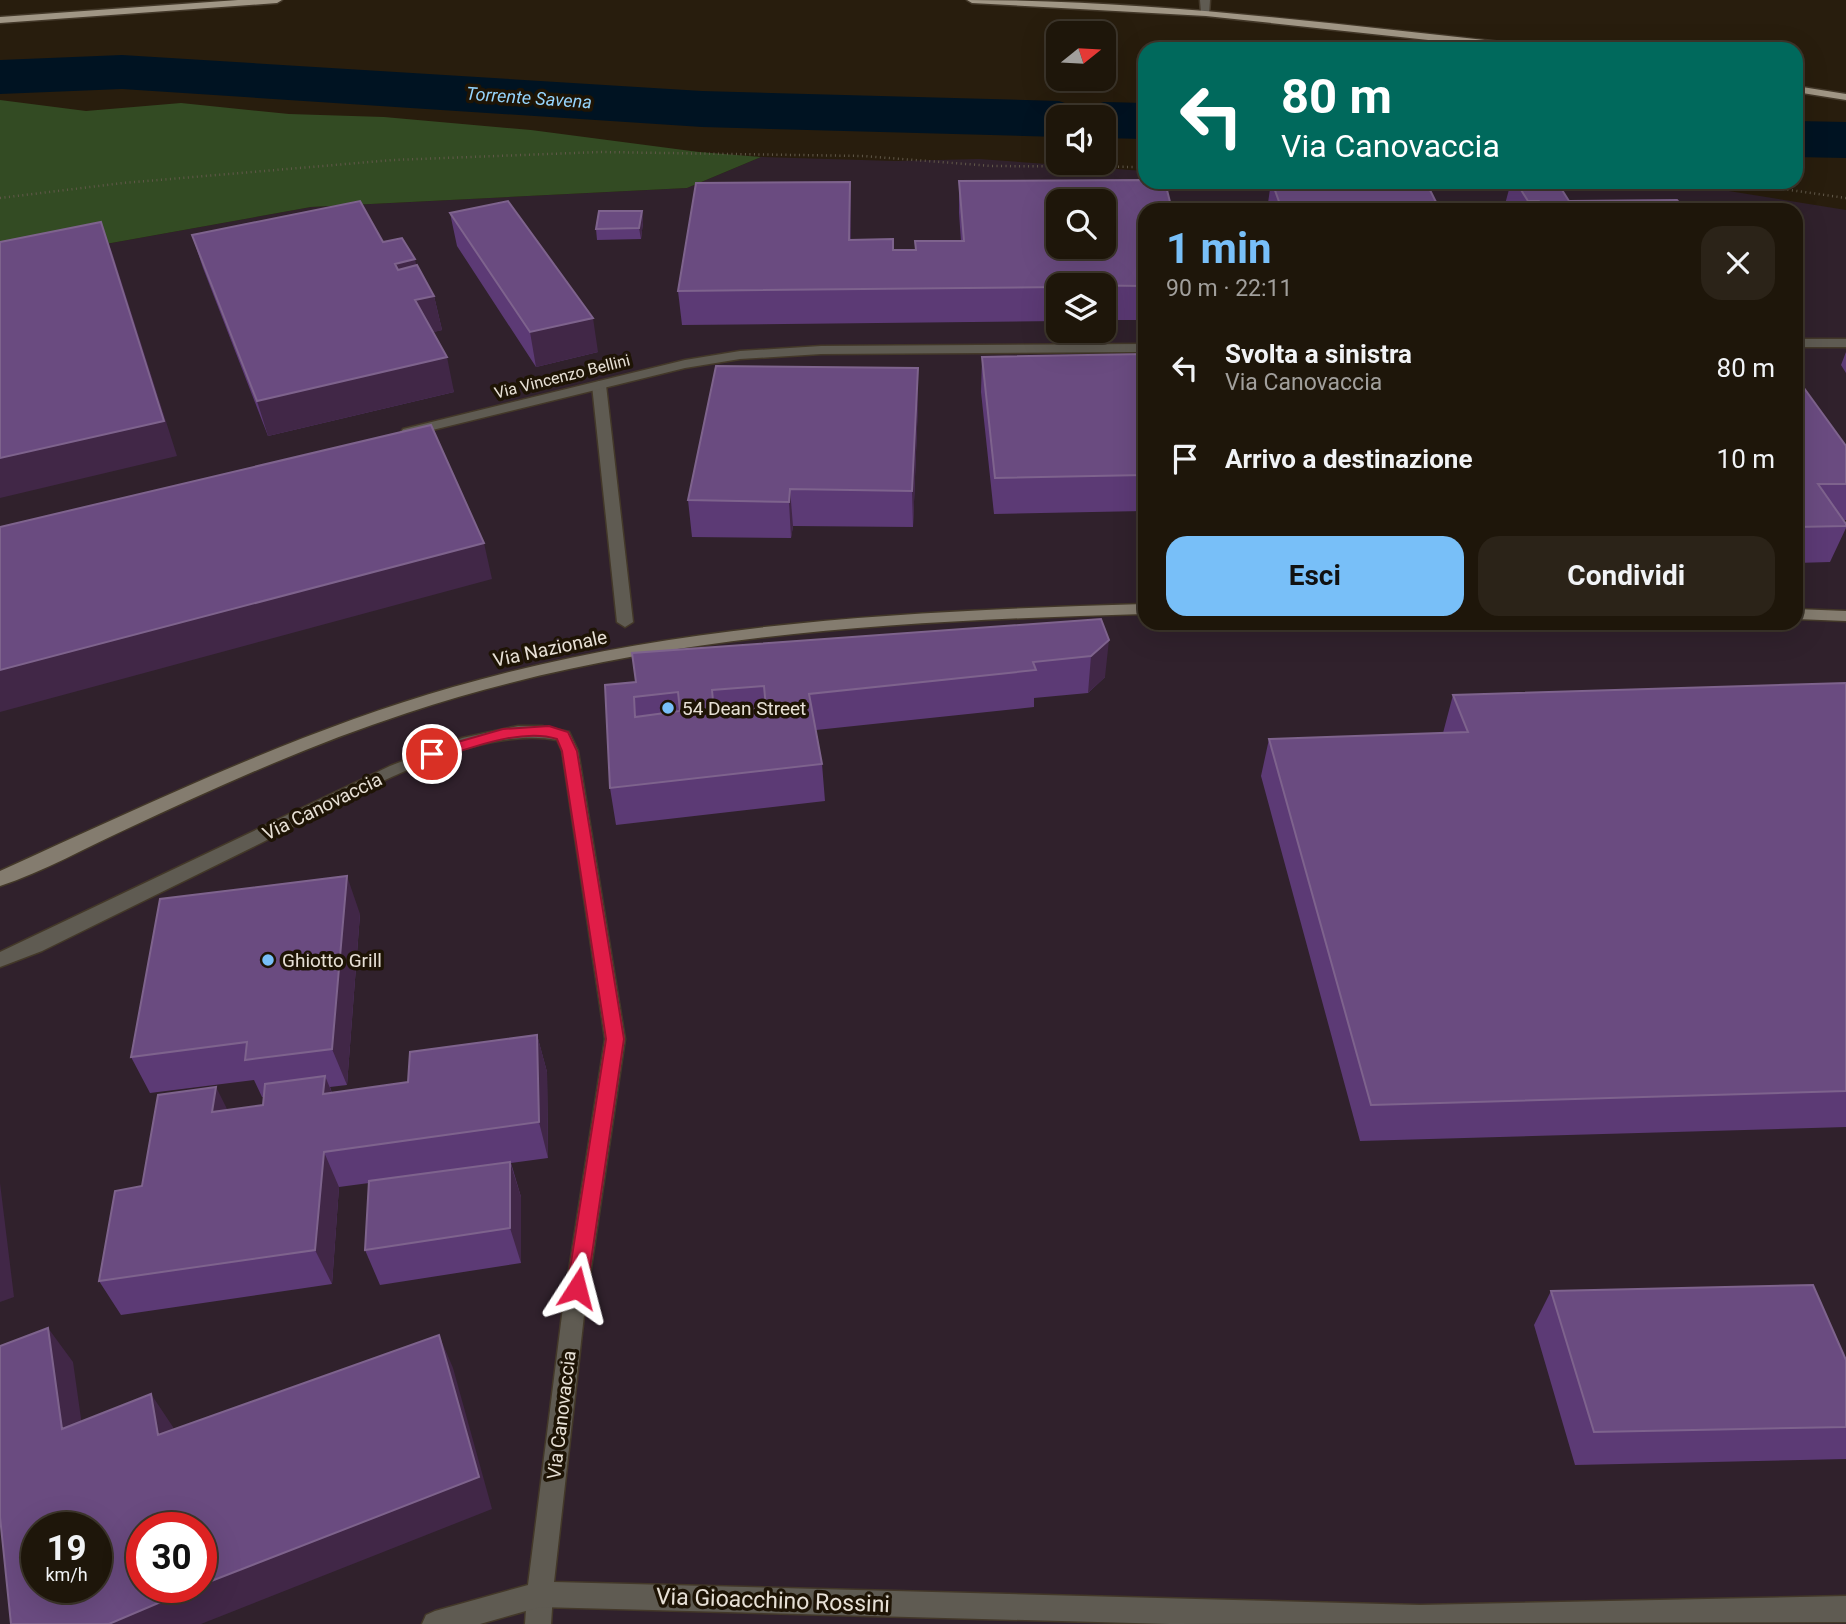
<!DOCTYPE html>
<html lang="it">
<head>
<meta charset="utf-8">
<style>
  body { margin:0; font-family:Roboto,sans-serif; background:#2b2318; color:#f1f3f6; height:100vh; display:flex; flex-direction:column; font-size:26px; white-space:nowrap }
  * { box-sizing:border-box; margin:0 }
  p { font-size:23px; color:#a19f9c }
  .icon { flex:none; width:38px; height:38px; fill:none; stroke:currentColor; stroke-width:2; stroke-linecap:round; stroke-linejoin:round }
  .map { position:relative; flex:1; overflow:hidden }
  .side { position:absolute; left:1138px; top:203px; width:665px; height:427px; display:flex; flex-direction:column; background:#1e160a; border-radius:21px; box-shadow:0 7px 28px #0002,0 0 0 2px #3c352b }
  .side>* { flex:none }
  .hud { position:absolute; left:1138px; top:42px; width:665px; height:147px; border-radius:21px; box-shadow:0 7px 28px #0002,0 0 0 2px #3c352b; background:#00695c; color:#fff; overflow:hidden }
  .needle { width:46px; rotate:72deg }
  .controls { position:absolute; left:1046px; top:21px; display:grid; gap:14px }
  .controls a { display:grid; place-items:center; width:70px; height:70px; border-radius:14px; background:#1e160a; box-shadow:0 7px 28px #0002,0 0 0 2px #3c352b; font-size:35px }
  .speed { position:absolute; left:21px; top:1512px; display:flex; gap:14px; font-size:35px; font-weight:700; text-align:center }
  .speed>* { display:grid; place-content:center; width:91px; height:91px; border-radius:50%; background:#1e160a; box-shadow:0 7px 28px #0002,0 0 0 2px #3c352b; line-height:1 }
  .speed small { font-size:18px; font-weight:400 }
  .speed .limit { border:10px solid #d22; background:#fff; color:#111 }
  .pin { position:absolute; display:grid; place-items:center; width:60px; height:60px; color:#fff; margin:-30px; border:4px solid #fff; border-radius:50%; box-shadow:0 2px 7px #0007 }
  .me { position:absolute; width:77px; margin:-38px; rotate:9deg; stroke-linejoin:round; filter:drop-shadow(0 0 5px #0008) }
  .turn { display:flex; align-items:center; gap:24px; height:147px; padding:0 28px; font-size:32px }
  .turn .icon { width:91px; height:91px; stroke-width:2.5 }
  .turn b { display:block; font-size:49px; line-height:60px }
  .round { display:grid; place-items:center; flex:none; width:74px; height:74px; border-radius:21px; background:#2b2318 }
  .overview { display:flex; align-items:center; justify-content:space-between; height:119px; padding:0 28px }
  h1 { font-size:42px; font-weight:700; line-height:52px; color:#78bff8 }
  .button { display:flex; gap:14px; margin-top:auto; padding:14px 28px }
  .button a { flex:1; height:80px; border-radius:21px; background:#78bff8; color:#111; font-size:28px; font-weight:700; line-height:80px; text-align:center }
  .button a+a { background:#2b2318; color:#f1f3f6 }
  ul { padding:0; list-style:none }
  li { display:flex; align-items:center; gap:21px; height:91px; padding:0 28px }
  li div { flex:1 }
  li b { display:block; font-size:26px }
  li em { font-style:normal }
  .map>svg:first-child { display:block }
</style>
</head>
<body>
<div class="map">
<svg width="1846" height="1624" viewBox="0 0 1846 1624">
  <rect width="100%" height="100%" fill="#281d0d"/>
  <path fill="#30212c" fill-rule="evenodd" d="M761 157 895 161 979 159 1144 171V182H1673L1846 210V1624H0V263L311 207 687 188ZM1059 201H1104V247H1059ZM1144 210H1796V623H1144ZM1059 285H1104V331H1059ZM37 1528H96V1587H37ZM142 1528H201V1587H142Z"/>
  <path fill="#334b23" d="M0 100 86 111 181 103 289 114 384 117 531 130 699 152 761 157 687 188 311 207 0 263Z"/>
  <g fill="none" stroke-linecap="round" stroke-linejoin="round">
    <path fill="#001322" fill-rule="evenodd" d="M122 55 702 91 1059 101 1082 109 1104 102 1144 103V139L1104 138V117H1059V137L702 127 122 89 0 94V60Z
      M1796 121 1846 122V158L1796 157Z"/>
    <g stroke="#433829" stroke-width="3">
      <path id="service" d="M599 381 606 385 633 622 625 627 617 622 592 385Z
        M540 1581 549 1585 553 1594 551 1624H525L527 1594 531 1585Z"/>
    </g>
    <g stroke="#433829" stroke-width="3">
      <path id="minor" d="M1200 0H1210L1209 15 1201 13Z
        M1796 339H1846V347H1796Z
        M1144 344V352L821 354 740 359 685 368 408 436 401 432 403 429 685 360 740 351 821 346Z
        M518 726H542L569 732 578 751 625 1039 584 1315 554 1582 1420 1605 1846 1596V1622L1170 1624 540 1607 480 1624H422L426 1615 435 1611 528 1585 562 1315 605 1039 562 751 557 740C470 723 338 805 261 843 188 879 115 915 42 951L0 967V952L390 766 462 738Z"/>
    </g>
    <g stroke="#433829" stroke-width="3">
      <path id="secondary" d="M1144 604V614C895 621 645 634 407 713 312 744 221 785 131 827 89 846 43 872 0 886V871C148 804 296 732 453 687 677 622 912 611 1144 604Z
        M1796 609 1846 611V621L1796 619Z"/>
    </g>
    <g stroke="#433829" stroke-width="3">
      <path id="primary" d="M238 0H282L277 3 0 23V17Z
        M967 0C1159 0 1349 26 1539 46L1544 49H1512L1206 16 972 3Z
        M1796 86 1846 94V100L1796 92Z"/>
    </g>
    <path stroke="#62594a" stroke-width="2.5" stroke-dasharray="1 3.5" stroke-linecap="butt" d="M1734 182 1846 198
      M0 198 123 183 393 160 600 152 863 156 992 166 1144 167"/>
    <use href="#service" fill="#5f5b52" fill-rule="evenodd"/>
    <use href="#minor" fill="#5f5b52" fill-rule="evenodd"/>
    <use href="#secondary" fill="#847c6f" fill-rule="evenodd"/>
    <use href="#primary" fill="#a09685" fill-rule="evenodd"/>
  </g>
  <path fill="#5c3a75" d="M959 181 1144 210V320H1104V285H1059V321L682 325 678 291 850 182 851 240 893 250H915V241H961L959 213Z
    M1271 182H1426L1440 210H1267Z
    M1511 182H1557L1569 201 1685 210H1506L1504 208Z
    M642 211 643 222 641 239 597 240 596 229Z
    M450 213 598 352 536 367 457 246Z
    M192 235 383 242 416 266 434 296 442 330 433 332 454 392 268 436 203 268Z
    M1846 352V373L1841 365Z
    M1144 354V511L994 514 981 392 982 357Z
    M1796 377 1846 446V520H1843L1846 524V528L1830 562 1796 563Z
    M918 403 913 527 793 526 791 538 692 537 688 500Z
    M1101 619 1105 677 1088 693 1034 698V707L816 730 822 764 825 801 616 825 610 788 636 682Z
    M1846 683V1127L1360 1141 1261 776 1269 739 1443 733 1453 695Z
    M360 914 347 1085 330 1087 332 1093 408 1082 537 1035 547 1072 548 1158 511 1163 521 1197V1263L380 1285 365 1250 369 1183 339 1187 332 1284 121 1315 99 1281 142 1186 227 1110 263 1105 264 1097H262L254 1080 150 1093 131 1057Z
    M1551 1291 1846 1360V1459L1575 1465 1534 1325Z"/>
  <path fill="#412747" d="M850 182 851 215 850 273 849 240Z
    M642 211 643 222 641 239 639 228Z
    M101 222 113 255 177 456 0 498V458Z
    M415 259 422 293 402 297 395 264Z
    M434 296 442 330 423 335 415 300Z
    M593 318 598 352 536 367 530 332Z
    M447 357 454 392 268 436 257 401Z
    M918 368V403L913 527 912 491Z
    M790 489 793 526 791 538 789 502Z
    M484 543 492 579 0 712V670Z
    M1109 640 1105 677 1088 693 1091 656Z
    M347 876 360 914 347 1085 332 1049Z
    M537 1035 547 1072 548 1158 539 1122Z
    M325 1076 340 1112 323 1094Z
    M216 1087 234 1123 212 1112Z
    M324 1152 339 1187 332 1284 315 1250Z
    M510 1162 521 1197V1263L510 1228Z
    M0 1183 14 1297 0 1302Z
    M48 1328 73 1362 87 1461 62 1429Z
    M439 1335 453 1368 492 1509 201 1624H109L196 1587H201V1585Z
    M151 1394 173 1427 181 1467 158 1435Z"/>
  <path fill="#6a4b80" stroke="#7e638d" stroke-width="2" fill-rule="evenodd" d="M1144 180V182H1165L1172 210H1144V286L1059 285V287L678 291 696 183 850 182 849 240 893 239V250H916L915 241H964L959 181ZM1059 201H1104V247H1059Z
    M1272 182H1426L1440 210H1282Z
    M1516 182H1557L1569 201 1677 200 1685 210H1545L1539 201H1528Z
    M360 201 383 242 402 238 415 259 395 264 398 270 417 265 434 296 415 300 447 357 257 401 192 235Z
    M508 201 593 318 530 332 450 213Z
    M599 211H642L639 228 596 229Z
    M101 222 164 421 0 458V242Z
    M1144 354V475L995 478 982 357Z
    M716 366 918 368 912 491 790 489 789 502 688 500Z
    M1796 377 1846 446V484H1818L1846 524V526L1796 527Z
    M431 425 484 543 0 670V527Z
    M1101 619 1109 640 1091 656 1033 662 1036 670 809 694 822 764 610 788 605 685 636 682 632 653ZM764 686 766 708 714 712 712 690ZM678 692 680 711 635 717 634 697Z
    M1846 683V1091L1371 1105 1269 739 1468 732 1453 695Z
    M347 876 332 1049 245 1060 247 1042 131 1057 160 899Z
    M537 1035 539 1122 324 1152 315 1250 99 1281 115 1191 142 1186 158 1095 216 1087 212 1112 263 1105 265 1084 325 1076 323 1094 408 1082 410 1052Z
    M510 1162V1228L365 1250 369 1181Z
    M1813 1285 1846 1360V1427L1594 1432 1551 1291Z
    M48 1328 62 1429 151 1394 158 1435 439 1335 479 1477 201 1585V1528H142V1587H196L109 1624H11L0 1517V1346ZM37 1528H96V1587H37Z"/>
  <path fill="#e11d48" stroke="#92132f" stroke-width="2" d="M549 726 568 732 577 751 624 1039 587 1288 584 1294 577 1297 570 1294 567 1288 606 1039 562 751 557 739C521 727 466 750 432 760L424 754 426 751 503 729Z"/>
  <g fill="#78bff8" stroke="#1e1405" stroke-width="2.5">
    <circle cx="668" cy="708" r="7"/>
    <circle cx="268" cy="960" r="7"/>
  </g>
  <g text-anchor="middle" stroke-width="7" stroke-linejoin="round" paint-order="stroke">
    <g font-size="16" fill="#e7e0d6" stroke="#1e1405">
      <text transform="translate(562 376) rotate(-14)" y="6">Via Vincenzo Bellini</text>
    </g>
    <g font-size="18" font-style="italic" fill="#96d4fc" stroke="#1e1405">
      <text transform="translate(529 98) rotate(4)" y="6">Torrente Savena</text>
    </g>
    <g font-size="19" fill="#e7e0d6" stroke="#1e1405">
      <text transform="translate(550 648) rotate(-12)" y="7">Via Nazionale</text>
      <text transform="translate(322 806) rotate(-26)" y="7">Via Canovaccia</text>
      <text transform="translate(561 1415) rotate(-83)" y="7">Via Canovaccia</text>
    </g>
    <g font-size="19" fill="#e7e0d6" stroke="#1e1405" text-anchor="start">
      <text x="682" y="715">54 Dean Street</text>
      <text x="282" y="967">Ghiotto Grill</text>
    </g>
    <g font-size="23" fill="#e7e0d6" stroke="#1e1405">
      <text transform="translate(773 1600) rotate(2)" y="8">Via Gioacchino Rossini</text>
    </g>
  </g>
</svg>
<div class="controls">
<a><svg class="needle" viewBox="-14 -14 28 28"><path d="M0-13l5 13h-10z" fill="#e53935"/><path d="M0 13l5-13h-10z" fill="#a19f9c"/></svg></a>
<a><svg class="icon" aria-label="sound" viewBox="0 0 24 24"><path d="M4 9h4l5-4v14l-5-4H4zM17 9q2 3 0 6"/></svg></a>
<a><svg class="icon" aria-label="search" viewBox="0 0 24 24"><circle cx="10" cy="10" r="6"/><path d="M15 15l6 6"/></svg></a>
<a><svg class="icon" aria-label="layers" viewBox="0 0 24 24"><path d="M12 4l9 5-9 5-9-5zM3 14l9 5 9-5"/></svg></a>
</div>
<div class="speed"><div>19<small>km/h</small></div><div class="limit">30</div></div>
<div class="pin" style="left:432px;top:754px;background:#d93025"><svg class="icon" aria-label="arrive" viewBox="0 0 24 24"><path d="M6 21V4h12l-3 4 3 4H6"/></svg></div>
<svg class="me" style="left:577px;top:1288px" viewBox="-20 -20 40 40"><path d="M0-17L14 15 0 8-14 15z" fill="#e11d48" stroke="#fff" stroke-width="4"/></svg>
<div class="hud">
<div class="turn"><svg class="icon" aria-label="left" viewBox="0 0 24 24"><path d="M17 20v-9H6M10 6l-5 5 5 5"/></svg><div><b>80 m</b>Via Canovaccia</div></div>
</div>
<section class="side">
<div class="overview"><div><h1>1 min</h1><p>90 m · 22:11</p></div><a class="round"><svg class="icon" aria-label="close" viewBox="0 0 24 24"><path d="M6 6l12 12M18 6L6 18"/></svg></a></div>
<ul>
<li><svg class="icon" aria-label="left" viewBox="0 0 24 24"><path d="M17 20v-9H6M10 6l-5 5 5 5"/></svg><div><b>Svolta a sinistra</b><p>Via Canovaccia</p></div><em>80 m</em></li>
<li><svg class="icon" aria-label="arrive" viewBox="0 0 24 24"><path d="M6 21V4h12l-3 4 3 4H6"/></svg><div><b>Arrivo a destinazione</b></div><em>10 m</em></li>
</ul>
<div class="button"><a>Esci</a><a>Condividi</a></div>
</section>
</div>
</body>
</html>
